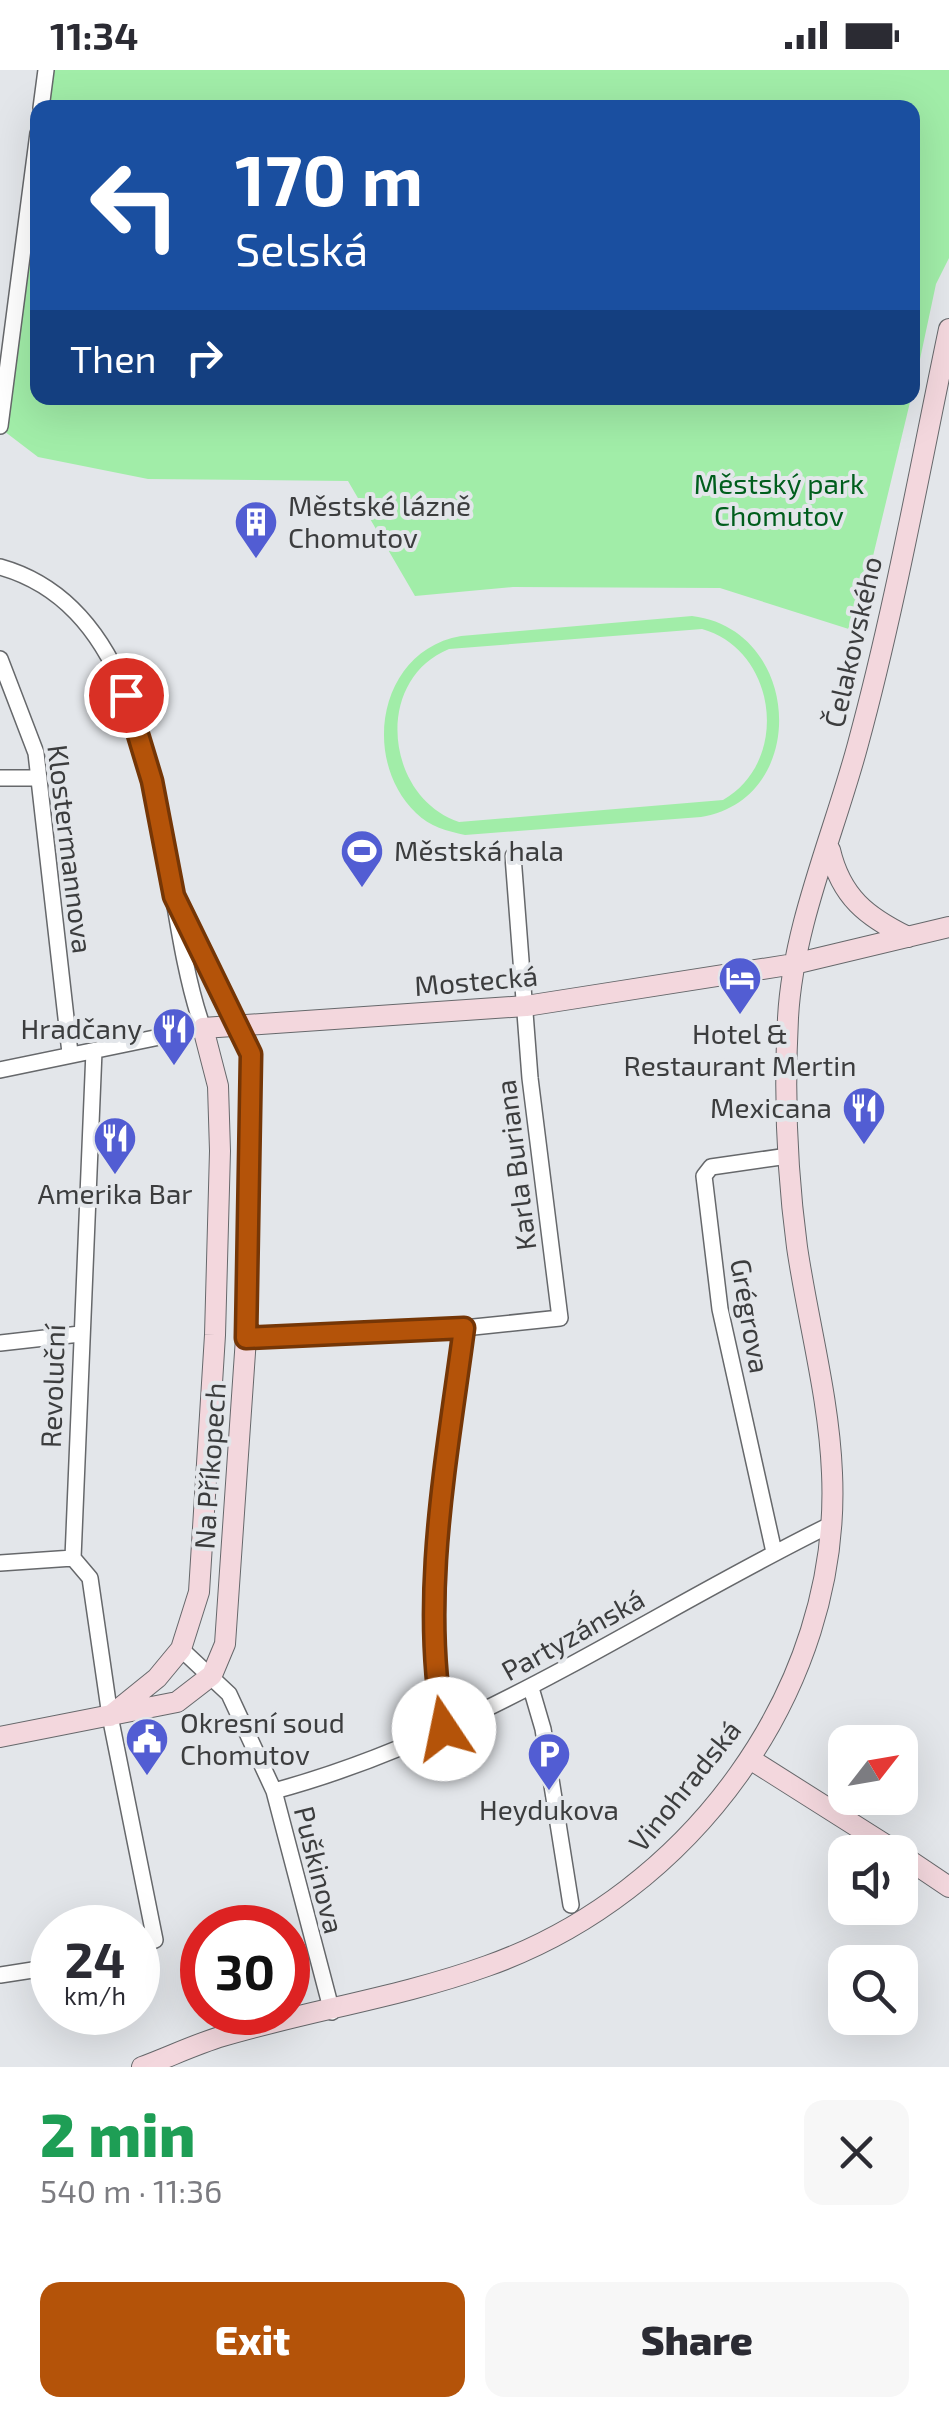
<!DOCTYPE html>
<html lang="en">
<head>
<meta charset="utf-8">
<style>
  body { margin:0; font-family:"Exo 2",sans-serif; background:#f7f7f7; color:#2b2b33; height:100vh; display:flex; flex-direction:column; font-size:38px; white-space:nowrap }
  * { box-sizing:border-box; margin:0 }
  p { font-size:32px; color:#7c7c81 }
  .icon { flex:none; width:55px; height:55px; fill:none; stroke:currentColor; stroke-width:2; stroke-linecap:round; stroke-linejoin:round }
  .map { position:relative; height:1997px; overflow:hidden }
  .details { display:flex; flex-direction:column; background:#fff; flex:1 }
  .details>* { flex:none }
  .top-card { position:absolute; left:30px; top:30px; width:890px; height:305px; border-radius:20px; box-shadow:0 10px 40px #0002; background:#1a4fa0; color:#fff; overflow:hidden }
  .needle { width:65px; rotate:59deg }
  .buttons { position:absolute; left:828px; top:1655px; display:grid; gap:20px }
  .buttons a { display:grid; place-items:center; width:90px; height:90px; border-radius:20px; background:#fff; box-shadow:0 10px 40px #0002; font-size:50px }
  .speed { position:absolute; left:30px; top:1835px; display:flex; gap:20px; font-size:50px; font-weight:700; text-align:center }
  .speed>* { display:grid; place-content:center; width:130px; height:130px; border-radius:50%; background:#fff; box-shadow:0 10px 40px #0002; line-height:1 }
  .speed small { font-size:25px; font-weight:400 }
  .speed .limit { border:15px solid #d22; background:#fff; color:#111 }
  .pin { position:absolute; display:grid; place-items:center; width:85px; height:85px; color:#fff; margin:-42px; border:5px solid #fff; border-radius:50%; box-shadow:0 2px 10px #0007 }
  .me { position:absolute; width:110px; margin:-55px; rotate:349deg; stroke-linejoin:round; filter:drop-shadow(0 0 8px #0008) }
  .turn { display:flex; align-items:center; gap:35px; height:210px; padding:0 40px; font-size:45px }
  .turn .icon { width:130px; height:130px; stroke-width:2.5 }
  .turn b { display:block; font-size:70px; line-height:85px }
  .then { display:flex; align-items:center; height:95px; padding:0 40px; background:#0003; gap:20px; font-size:38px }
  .round { display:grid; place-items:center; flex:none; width:105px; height:105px; border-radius:20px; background:#f7f7f7 }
  .overview { display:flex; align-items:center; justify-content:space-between; height:170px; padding:0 40px }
  h1 { font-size:60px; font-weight:800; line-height:75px; color:#1e9e55 }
  .action { display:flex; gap:20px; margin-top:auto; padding:20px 40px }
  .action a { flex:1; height:115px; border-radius:20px; background:#b45309; color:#fff; font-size:40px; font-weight:800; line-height:115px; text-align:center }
  .action a+a { background:#f7f7f7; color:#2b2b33 }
  .status { display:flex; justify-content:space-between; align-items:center; height:70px; padding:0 50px; background:#fff; direction:ltr }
  .status svg { height:28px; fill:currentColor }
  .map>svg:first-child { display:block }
</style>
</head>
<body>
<div class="status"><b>11:34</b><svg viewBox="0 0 49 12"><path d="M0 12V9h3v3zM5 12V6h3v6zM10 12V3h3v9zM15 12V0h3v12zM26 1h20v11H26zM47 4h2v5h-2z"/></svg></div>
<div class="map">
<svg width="949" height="1997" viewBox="0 0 949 1997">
  <rect width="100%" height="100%" fill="#e3e6ea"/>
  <path fill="#a1eda8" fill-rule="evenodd" d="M46 0H949V188L936 214 913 322 912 38H41Z
    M37 63 38 328H911L855 561 720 518 513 517 415 526 348 411 148 409 38 387 0 358Z
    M692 546C802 559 811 729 701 747L465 765C447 761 430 757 416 743 360 689 379 580 461 566ZM702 559C777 580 791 691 723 730L459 752C385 727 373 610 449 579Z"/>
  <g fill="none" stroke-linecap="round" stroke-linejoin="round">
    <g stroke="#66686b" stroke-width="18">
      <path id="street" d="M41 38 46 0
        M0 356 38 63
        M0 497C175 546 153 821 203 958L0 1000
        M0 589 36 683 70 983
        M0 708H39
        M180 838 241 957
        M94 981 73 1488 90 1508 110 1646 155 1870 138 1875
        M246 1268 464 1258 560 1248 530 1008 513 786
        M0 1273 80 1264
        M774 1482 720 1239 704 1106 711 1097 788 1086
        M0 1493 73 1488
        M181 1579 229 1624 274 1721 332 1942
        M531 1618 543 1659 571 1835
        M444 1659C419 1532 448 1386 464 1258
        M274 1721C476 1667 646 1545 832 1454
        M0 1905 52 1897"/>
    </g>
    <g stroke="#66686b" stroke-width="22">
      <path id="secondary" d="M830 780C841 827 867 847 908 867
        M110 1646 157 1608 181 1579 199 1522 215 1265 220 1081 218 1016 203 958 526 936 794 894 949 857
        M0 1667 177 1632 212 1605 225 1574 246 1268 251 984 241 957
        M750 1689 897 1782
        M900 1784 949 1817
        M142 1997C169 1987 196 1974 223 1966 311 1940 401 1927 487 1896 689 1825 842 1619 832 1403 829 1327 808 1252 797 1177 787 1102 784 1024 788 948 793 855 834 764 858 674 895 538 920 397 949 259"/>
    </g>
    <use href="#street" stroke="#fff" stroke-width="15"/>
    <use href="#secondary" stroke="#f3d7dd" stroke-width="20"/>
  </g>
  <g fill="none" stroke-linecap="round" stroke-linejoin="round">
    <g stroke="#753606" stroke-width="25">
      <path id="route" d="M126 625 152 711 174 826 251 984 246 1268 464 1258C447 1388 419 1529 444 1659"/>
    </g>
    <use href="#route" stroke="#b45309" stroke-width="18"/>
  </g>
  <defs>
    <g id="building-pin" transform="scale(2.25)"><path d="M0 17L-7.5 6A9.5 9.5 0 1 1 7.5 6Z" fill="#525dd3" stroke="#e3e6ea"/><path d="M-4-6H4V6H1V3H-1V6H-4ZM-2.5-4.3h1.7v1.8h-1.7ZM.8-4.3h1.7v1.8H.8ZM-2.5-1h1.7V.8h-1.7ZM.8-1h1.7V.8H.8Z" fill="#fff"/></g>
    <g id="stadium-pin" transform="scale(2.25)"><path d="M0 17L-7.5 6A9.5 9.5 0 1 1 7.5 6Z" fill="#525dd3" stroke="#e3e6ea"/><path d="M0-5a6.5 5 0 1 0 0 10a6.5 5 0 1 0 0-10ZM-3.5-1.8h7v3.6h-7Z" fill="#fff"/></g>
    <g id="hotel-pin" transform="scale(2.25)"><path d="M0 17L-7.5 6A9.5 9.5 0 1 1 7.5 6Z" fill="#525dd3" stroke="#e3e6ea"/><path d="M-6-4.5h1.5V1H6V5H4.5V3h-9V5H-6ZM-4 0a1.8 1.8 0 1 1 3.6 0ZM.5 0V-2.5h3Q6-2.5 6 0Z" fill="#fff"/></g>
    <g id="restaurant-pin" transform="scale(2.25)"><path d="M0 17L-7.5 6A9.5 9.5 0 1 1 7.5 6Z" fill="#525dd3" stroke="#e3e6ea"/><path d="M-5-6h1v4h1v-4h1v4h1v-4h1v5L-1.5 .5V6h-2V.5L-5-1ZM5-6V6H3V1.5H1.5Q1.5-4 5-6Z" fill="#fff"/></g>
    <g id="civic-pin" transform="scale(2.25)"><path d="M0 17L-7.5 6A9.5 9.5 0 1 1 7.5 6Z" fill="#525dd3" stroke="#e3e6ea"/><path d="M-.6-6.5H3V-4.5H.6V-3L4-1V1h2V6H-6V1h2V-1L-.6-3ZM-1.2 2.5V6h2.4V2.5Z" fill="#fff"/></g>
    <g id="parking-pin" transform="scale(2.25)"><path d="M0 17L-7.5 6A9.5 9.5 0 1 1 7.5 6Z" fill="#525dd3" stroke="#e3e6ea"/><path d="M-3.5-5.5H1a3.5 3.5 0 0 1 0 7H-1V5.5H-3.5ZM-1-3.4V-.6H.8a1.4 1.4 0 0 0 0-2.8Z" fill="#fff"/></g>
  </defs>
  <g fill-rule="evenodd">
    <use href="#building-pin" x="256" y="452"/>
    <use href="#stadium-pin" x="362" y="781"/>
    <use href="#hotel-pin" x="740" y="908"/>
    <use href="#restaurant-pin" x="174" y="959"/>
    <use href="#restaurant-pin" x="864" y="1038"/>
    <use href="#restaurant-pin" x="115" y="1068"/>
    <use href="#civic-pin" x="147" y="1669"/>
    <use href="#parking-pin" x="549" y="1684"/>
  </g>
  <g text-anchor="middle" stroke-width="8" stroke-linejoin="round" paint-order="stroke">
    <g font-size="28" fill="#005e1d" stroke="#e3e6ea">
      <text x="779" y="424">Městský park<tspan x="779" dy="32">Chomutov</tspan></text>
    </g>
    <g font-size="28" fill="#3c3d3e" stroke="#e3e6ea" text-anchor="start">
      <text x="288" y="446">Městské lázně<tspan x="288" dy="32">Chomutov</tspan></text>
      <text x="394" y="791">Městská hala</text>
      <text x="142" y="969" text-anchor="end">Hradčany</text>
      <text x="740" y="974" text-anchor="middle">Hotel &amp;<tspan x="740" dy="32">Restaurant Mertin</tspan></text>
      <text x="832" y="1048" text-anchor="end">Mexicana</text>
      <text x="115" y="1134" text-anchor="middle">Amerika Bar</text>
      <text x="180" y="1663">Okresní soud<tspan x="180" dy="32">Chomutov</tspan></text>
      <text x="549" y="1750" text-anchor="middle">Heydukova</text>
    </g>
    <g font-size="28" fill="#3c3d3e" stroke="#e3e6ea">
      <text transform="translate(853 572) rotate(-77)" y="10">Čelakovského</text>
      <text transform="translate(70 779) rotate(83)" y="10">Klostermannova</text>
      <text transform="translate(476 911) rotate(-5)" y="10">Mostecká</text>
      <text transform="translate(516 1095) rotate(-97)" y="10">Karla Buriana</text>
      <text transform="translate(750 1246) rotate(80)" y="10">Grégrova</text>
      <text transform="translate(53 1316) rotate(-88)" y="10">Revoluční</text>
      <text transform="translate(210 1396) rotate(-86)" y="10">Na Příkopech</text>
      <text transform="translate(573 1565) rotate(-29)" y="10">Partyzánská</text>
      <text transform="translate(685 1716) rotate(-51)" y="10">Vinohradská</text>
      <text transform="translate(319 1800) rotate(76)" y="10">Puškinova</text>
    </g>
  </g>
</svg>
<div class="buttons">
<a><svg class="needle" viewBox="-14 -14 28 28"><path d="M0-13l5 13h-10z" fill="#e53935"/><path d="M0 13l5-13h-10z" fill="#7c7c81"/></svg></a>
<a><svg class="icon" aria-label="sound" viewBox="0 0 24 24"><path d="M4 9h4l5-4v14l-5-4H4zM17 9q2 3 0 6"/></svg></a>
<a><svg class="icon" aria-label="search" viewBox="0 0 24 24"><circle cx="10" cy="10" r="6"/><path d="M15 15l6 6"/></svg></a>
</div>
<div class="speed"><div>24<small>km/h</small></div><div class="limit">30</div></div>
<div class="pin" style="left:126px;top:625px;background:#d93025"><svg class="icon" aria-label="arrive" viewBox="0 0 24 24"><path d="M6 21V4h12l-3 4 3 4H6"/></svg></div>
<svg class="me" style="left:444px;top:1659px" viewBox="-20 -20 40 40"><circle r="19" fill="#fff"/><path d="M0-13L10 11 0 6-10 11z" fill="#b45309"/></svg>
<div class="top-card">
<div class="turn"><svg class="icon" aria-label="left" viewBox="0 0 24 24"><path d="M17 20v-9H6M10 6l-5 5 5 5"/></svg><div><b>170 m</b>Selská</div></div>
<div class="then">Then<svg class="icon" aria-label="right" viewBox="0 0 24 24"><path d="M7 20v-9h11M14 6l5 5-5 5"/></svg></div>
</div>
</div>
<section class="details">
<div class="overview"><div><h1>2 min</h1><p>540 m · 11:36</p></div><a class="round"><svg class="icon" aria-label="close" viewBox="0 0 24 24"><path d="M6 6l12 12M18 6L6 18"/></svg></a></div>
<div class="action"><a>Exit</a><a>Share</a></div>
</section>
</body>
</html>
